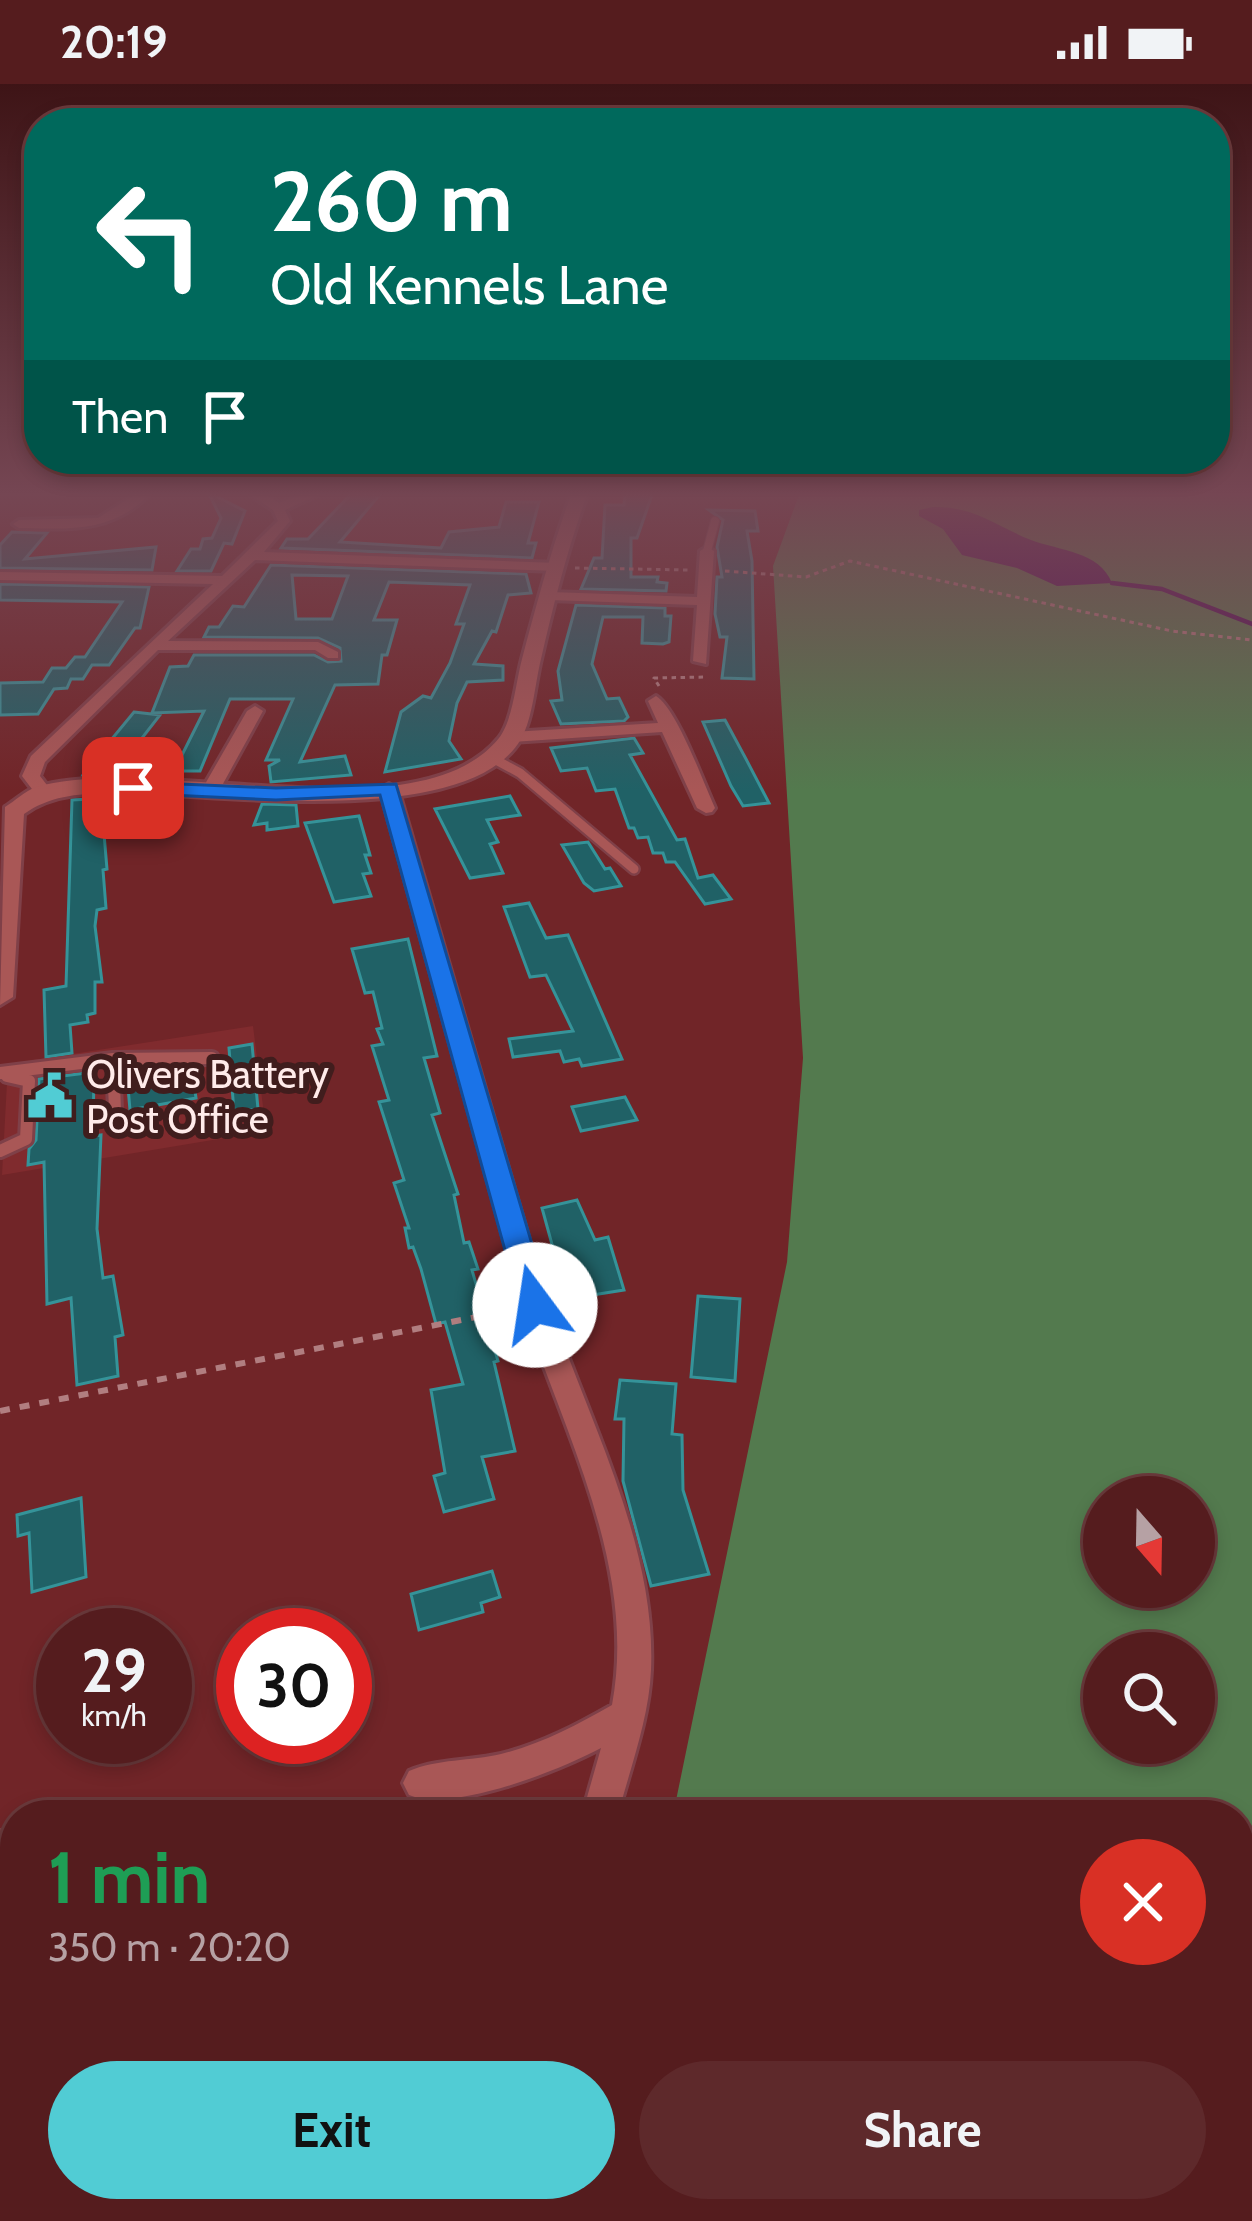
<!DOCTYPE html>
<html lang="en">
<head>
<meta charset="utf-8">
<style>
  body { margin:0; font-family:Cabin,sans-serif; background:#5e292b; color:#f1f3f6; height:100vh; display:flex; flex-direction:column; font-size:45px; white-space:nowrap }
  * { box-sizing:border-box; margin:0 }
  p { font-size:39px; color:#b6a1a4 }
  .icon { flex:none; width:66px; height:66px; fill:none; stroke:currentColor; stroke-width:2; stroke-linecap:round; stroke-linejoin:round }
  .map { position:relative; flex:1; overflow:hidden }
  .side { position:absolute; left:0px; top:1716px; width:1254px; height:423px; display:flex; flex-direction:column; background:#551c1e; border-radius:48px 48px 0 0; box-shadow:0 6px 18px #0003,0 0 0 3px #6b3a3c }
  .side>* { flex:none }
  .top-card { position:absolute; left:24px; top:24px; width:1206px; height:366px; border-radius:48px; box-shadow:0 6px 18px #0003,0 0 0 3px #6b3a3c; background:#00695c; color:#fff; overflow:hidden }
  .needle { width:78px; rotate:160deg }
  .buttons { position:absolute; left:1083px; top:1392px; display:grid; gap:24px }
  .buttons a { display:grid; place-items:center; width:132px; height:132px; border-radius:50%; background:#551c1e; box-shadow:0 6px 18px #0003,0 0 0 3px #6b3a3c; font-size:60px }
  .speed { position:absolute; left:36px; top:1524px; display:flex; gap:24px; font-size:60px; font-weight:700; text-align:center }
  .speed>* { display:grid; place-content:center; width:156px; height:156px; border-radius:50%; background:#551c1e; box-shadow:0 6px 18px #0003,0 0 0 3px #6b3a3c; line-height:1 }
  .speed small { font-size:30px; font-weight:400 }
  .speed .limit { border:18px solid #d22; background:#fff; color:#111 }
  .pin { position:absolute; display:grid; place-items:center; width:102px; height:102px; color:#fff; margin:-51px; border-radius:24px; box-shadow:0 6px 18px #0006 }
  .me { position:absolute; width:132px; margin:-66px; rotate:346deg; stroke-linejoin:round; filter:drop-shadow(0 0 9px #0008) }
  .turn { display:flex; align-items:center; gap:42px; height:252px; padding:0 48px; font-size:54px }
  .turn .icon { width:156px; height:156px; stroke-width:2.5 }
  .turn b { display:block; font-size:84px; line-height:102px }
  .then { display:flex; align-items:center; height:114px; padding:0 48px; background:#0003; gap:24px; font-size:45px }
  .round { display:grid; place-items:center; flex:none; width:126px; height:126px; border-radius:63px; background:#5e292b }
  .summary { display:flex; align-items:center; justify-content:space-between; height:204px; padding:0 48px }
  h1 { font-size:72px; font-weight:800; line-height:90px; color:#1e9e55 }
  .primary-button { display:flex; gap:24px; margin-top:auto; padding:24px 48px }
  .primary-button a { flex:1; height:138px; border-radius:72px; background:#51ccd4; color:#111; font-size:48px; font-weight:800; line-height:138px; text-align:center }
  .primary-button a+a { background:#5e292b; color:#f1f3f6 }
  .status { display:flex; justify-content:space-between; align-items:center; height:84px; padding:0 60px; background:#551c1e; direction:ltr }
  .status svg { height:33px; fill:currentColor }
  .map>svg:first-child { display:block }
</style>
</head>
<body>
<div class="status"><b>20:19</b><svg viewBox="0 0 49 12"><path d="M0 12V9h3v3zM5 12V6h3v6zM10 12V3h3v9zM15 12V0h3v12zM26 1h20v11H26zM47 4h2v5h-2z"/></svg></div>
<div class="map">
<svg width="1252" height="2137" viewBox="0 0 1252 2137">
  <rect width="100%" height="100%" fill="#712528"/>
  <path fill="#802b2e" d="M253 942 266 1047 2 1091 8 980Z"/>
  <path fill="#537a4e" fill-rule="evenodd" d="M800 408H1252V1927L1239 1922V1731H673L787 1178 803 974 773 482ZM1104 1413H1194V1503H1104ZM1104 1569H1194V1659H1104Z"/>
  <path fill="#4f1059" d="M933 423C974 422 996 442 1031 456 1060 467 1099 467 1112 499L1057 502 1017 484 962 471 943 445 919 432V426Z"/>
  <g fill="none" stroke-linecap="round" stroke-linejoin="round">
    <path stroke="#4f1059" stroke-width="4.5" d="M1112 499 1162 505 1252 540"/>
  </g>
  <path fill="#206166" stroke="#359399" stroke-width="3" fill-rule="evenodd" d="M208 408 245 427 232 460 224 459 211 487H177L191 465H200L203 455 212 454 221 434Z
    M353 408H382L340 458 441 464 449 448 499 443 506 418H539L528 459H536L532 474 281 464 287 455H308Z
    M625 410 652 411 637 454H631V493H658L657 498 667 499 666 507 581 505 594 474H602L605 421H624Z
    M709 426 755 427 758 447H747L752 477 754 595 722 594 727 553H720L715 530 717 493H722L717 463 723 436Z
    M12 448 47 449 25 475 156 463 152 486 0 484V461Z
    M271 481 526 490 531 509 508 511 496 548 492 547 474 580 503 582V596L467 598 457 619 449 657 461 675 385 688 401 628 423 612 431 614 450 579 464 540H456L470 501 389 498 374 536H397L387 571H382L378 600 335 601 300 678 345 672 351 691 271 698 269 682 280 676H266L293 615H230L200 687H174L204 627 152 629 170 583 188 582 194 571H314L328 578 341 577 340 564 318 554 204 553 209 543H219L233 522 244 523ZM292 491 348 492 332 535H296Z
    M0 500 149 503 140 544H135L109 581H92L83 595H71L67 604 54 605 38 630 0 631V599L43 598 52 584H66L75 573H85L122 518 0 516Z
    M576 521 665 524V532H671L669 558 663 560 642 559 643 533H603L592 580 607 615 619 614 628 633 624 637 561 640 551 617 562 616 558 587Z
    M134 628 160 631 114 690 83 691 87 684H95L106 662Z
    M725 636 746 675 769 719 743 722 731 702 703 638Z
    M634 654 643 669 630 671 677 756 685 755 698 794 713 791 731 815 705 820 675 778H666L663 769H653L648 753 638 754 634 744H629L615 705 596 707 587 684 561 687 551 664Z
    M510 712 520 731 487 736 498 758 490 760 503 789 470 794 435 725Z
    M110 714 113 748 104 750 107 785 103 786 106 824 97 826 95 842 102 898H95V929L87 931 88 938 70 941 72 969 46 973 44 906 66 902 72 716Z
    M262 720 296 721 298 742 267 746V739L254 741Z
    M359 732 370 771H365L371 789 363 790 371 812 334 818 305 739Z
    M588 758 605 785 610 784 621 802 594 807 584 799 562 761Z
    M529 819 546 854 568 851 622 975 582 982 579 975 564 978 560 967 513 973 509 955 573 947 546 891 530 893 504 823Z
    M408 855 437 972 424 974 440 1029 432 1031 458 1110 454 1111 464 1159 469 1158 478 1185 472 1186 498 1277 494 1278 515 1367 482 1373 494 1415 444 1428 434 1392 445 1389 431 1306 463 1300 445 1238 436 1240 421 1185 413 1163 409 1164 405 1144H409L394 1099 404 1096 379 1018 389 1016 372 962 383 960 377 945 382 944 373 908 365 909 352 865Z
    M252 960 258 1025 234 1028 229 964Z
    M163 985H192L196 1014 130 1026 127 992Z
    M94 988 93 1052 101 1051 97 1145 103 1194 113 1192 123 1251 115 1253 118 1292 77 1301 71 1214 47 1220 44 1078 28 1081 29 1065 36 1056 39 995Z
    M625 1013 637 1036 581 1047 572 1023Z
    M577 1116 595 1156 608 1153 624 1206 567 1215 542 1124Z
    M698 1212 740 1215 735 1297 691 1293Z
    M620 1296 676 1300 672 1350 682 1351 683 1406 709 1490 651 1502 623 1397 624 1335H615Z
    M81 1414 86 1493 32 1508 29 1449 18 1452 17 1431Z
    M492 1487 500 1513 481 1519 483 1528 419 1546 411 1510Z"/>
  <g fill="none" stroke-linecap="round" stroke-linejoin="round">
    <g stroke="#7f4048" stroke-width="10">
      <path id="service-far2" d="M707 467 715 437"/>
    </g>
    <g stroke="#7f4048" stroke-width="14">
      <path id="service-far1" d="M496 676 520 689 634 785"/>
    </g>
    <g stroke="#7f4048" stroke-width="18">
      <path id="service" d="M113 975 115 1026
        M0 989 113 975 212 974
        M0 1067 26 1055 29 997 7 992"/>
    </g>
    <g stroke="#7f4048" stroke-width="6">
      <path id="minor" d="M139 408H152C113 449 71 445 19 444L13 440 19 436 98 434Z
        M246 408H261L279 419 307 408H324L285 426 290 437 264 468 557 479 564 483 557 487 255 476 168 557 318 558 338 568V574H328L315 566H158L45 678 40 692 50 705 35 709 22 692 31 672 213 500 0 496V488L222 492 278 437 273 426Z
        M707 463 714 467 706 580 693 577 697 521 549 516 542 512 549 508 697 513 700 467Z
        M656 612C677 625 703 698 715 724L712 728 706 729 697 724 662 648 512 658 504 653 512 648 658 639 648 617Z
        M255 622 263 627 219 707 204 711 201 707 247 627Z
        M389 700 398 705 548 1221 544 1228H526L522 1221 380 705Z
        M545 1238 555 1241 559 1248C598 1355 656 1470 651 1586 649 1635 630 1684 618 1731H582L601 1664C560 1686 453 1729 409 1711L403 1699 409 1687C437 1675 471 1677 501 1670 541 1660 577 1641 612 1621 636 1494 573 1365 531 1248L535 1241Z"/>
    </g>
    <g stroke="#7f4048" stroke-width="6">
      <path id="tertiary" d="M572 408H588C568 463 554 518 541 575 535 599 533 634 521 655 470 743 236 712 147 710 104 710 60 704 24 730L13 913 0 921 5 723C15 717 25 707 36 703 152 668 418 755 499 654 513 636 516 597 522 575 537 518 552 463 572 408Z"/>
    </g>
    <g stroke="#7f4048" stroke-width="6">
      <path id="primary" d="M15 1746V1806L0 1807V1747Z
        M1239 2000 1252 2005V2073L1239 2067Z
        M1129 2124H1210L1215 2137H1135Z"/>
    </g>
    <path stroke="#b17e80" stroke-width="3" stroke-dasharray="4.5 4.5" stroke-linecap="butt" d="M575 484 689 486
      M725 487 806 493 850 477 1172 547 1252 556
      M659 602 654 594 707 593"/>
    <path stroke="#b17e80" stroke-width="6" stroke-dasharray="10 10" stroke-linecap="butt" d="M0 1327 512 1226"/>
    <path stroke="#b17e80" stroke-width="8" stroke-dasharray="14 14" stroke-linecap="butt" d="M1239 1980 1252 1985"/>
    <use href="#service-far2" stroke="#a95756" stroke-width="8"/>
    <use href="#service-far1" stroke="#a95756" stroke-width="9"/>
    <use href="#service" stroke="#a95756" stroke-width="12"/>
    <use href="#minor" fill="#a95756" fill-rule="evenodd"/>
    <use href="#tertiary" fill="#a95756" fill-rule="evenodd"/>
    <use href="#primary" fill="#b16564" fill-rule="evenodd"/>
  </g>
  <linearGradient id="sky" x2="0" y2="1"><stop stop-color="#3e1416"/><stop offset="0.58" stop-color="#754653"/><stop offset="1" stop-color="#754653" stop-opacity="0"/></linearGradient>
  <rect width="1252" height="707" fill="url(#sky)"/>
  <path fill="#1a73e8" stroke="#114b97" stroke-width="3" d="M133 698 276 704 396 700 550 1221 546 1229H524L520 1221 380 711 276 716 126 709V700Z"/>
  <defs>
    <g id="civic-bare" transform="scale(3.6)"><path d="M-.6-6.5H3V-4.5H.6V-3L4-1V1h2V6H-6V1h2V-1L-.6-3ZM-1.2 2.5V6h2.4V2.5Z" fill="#51ccd4" stroke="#401d1d" stroke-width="2.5" paint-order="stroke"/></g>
  </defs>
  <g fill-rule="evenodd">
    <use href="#civic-bare" x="50" y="1012"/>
  </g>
  <g text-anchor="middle" stroke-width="12" stroke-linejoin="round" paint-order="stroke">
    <g font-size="39" fill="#ffebea" stroke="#401d1d" text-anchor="start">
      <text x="86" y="1004">Olivers Battery<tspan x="86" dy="45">Post Office</tspan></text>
    </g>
  </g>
</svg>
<div class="buttons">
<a><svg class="needle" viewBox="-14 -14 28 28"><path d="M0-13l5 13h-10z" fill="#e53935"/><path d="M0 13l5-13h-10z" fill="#b6a1a4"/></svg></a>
<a><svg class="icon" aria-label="search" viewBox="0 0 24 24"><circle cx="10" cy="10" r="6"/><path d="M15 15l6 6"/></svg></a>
</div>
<div class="speed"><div>29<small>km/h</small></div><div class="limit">30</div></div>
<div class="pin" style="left:133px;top:704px;background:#d93025"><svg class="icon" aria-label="arrive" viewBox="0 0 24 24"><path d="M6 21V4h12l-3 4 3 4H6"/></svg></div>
<svg class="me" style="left:535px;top:1221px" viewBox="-20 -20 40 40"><circle r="19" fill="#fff"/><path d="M0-13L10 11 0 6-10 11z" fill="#1a73e8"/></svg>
<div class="top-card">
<div class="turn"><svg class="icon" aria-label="left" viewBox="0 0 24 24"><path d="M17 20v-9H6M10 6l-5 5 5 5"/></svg><div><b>260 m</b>Old Kennels Lane</div></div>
<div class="then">Then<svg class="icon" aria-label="arrive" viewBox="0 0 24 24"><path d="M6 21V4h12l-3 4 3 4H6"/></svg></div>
</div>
<section class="side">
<div class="summary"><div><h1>1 min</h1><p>350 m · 20:20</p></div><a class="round" style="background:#d93025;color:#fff"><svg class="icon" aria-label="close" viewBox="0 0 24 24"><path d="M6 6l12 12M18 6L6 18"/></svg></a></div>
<div class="primary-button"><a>Exit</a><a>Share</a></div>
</section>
</div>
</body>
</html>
